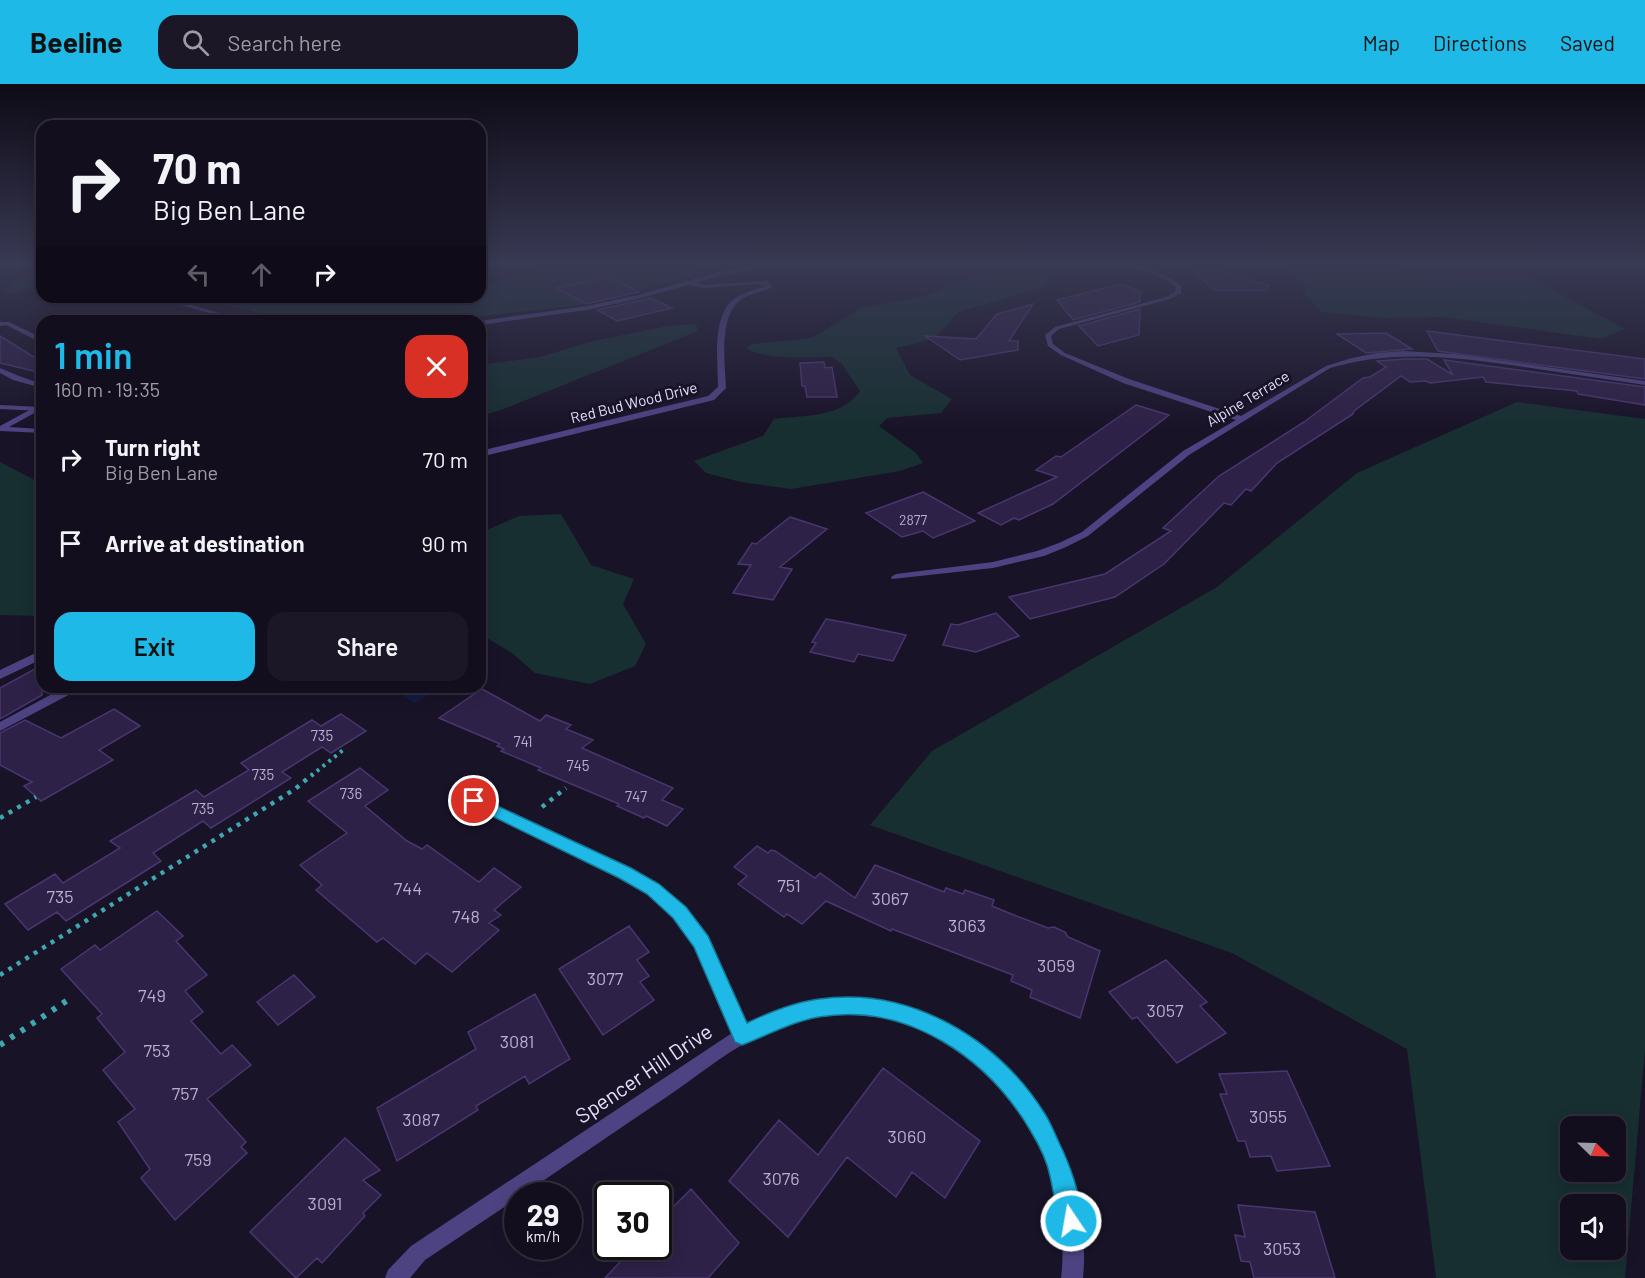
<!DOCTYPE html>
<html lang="en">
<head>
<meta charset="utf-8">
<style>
  body { margin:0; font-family:Barlow,sans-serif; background:#1c1727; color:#f1f3f6; height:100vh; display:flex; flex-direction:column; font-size:22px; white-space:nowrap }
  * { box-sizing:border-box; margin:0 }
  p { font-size:20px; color:#9d9ca4 }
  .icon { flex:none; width:33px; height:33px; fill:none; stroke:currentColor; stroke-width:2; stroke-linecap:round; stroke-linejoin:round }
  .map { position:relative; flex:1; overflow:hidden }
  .details { position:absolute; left:36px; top:231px; width:450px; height:378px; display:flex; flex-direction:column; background:#130e1e; border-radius:18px; box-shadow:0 3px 15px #0003,0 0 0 2px #322e3c }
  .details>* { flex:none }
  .guide { position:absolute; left:36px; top:36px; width:450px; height:183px; border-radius:18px; box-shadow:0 3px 15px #0003,0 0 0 2px #322e3c; background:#130e1e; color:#f1f3f6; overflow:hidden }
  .needle { width:39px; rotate:113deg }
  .tools { position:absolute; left:1560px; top:1032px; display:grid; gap:12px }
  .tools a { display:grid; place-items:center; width:66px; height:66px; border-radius:12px; background:#130e1e; box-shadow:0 3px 15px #0003,0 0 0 2px #322e3c; font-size:30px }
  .speed { position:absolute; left:504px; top:1098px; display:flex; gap:12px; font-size:30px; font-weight:700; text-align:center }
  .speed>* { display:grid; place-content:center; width:78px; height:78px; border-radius:50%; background:#130e1e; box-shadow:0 3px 15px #0003,0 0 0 2px #322e3c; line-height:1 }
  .speed small { font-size:15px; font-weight:400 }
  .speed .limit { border:3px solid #111; border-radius:9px; background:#fff; color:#111 }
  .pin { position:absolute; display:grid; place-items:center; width:51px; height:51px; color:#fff; margin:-26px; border:3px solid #fff; border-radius:50%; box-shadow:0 2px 6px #0007 }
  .me { position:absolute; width:66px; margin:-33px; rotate:348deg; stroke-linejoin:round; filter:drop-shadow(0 0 4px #0008) }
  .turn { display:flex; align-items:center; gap:21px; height:126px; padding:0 18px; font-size:27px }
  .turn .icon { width:78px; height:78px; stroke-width:2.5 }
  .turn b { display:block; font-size:42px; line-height:51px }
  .lanes { display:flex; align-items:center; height:57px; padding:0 18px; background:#0003; justify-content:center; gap:30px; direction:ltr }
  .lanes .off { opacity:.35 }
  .round { display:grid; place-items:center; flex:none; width:63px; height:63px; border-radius:18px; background:#1c1727 }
  .summary { display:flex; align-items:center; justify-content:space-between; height:102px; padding:0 18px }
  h1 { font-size:36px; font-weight:600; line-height:45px; color:#1eb9e7 }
  .cta { display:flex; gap:12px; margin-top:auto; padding:12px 18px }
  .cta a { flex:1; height:69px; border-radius:18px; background:#1eb9e7; color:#111; font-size:24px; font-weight:600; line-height:69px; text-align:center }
  .cta a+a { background:#1c1727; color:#f1f3f6 }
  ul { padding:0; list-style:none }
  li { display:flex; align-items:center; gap:18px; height:84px; padding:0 18px }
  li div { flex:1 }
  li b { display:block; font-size:22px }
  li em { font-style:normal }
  header { display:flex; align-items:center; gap:36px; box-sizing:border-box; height:84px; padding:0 30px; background:#1eb9e7; color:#111 }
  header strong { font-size:28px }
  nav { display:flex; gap:33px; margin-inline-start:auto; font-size:21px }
  .search { width:420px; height:54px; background:#1c1727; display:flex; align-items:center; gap:15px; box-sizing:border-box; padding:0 21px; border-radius:18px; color:#9d9ca4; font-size:22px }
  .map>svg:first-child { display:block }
</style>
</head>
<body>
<header>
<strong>Beeline</strong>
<div class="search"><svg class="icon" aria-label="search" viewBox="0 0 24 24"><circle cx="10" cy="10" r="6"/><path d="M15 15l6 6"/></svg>Search here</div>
<nav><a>Map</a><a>Directions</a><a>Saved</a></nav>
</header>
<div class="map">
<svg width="1645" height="1194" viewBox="0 0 1645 1194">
  <rect width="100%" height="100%" fill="#191328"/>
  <path fill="#172f31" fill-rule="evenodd" d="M541 178H697L698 190 581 221 434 237H294L193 213H480V200C502 197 522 194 542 183Z
    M1237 178H1367L1420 191 1530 194 1625 245 1601 255 1443 233 1383 234 1321 228 1306 211V201L1286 188Z
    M42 184V202L12 210 4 207 15 198Z
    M1030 190 1051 194 1045 203 961 227C952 233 948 240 941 247 929 259 912 260 896 264L910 291 952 315 941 329 887 334 879 342 916 369 923 379 900 387 791 405 741 398 706 389 694 377 763 352 774 335C803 331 842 334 860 307L841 279 832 273C809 273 766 277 746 264L752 260 812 254 863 223 922 213 973 192Z
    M696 240 698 247 501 326 480 332V281L540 273 593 257 668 242Z
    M1517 318 1645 335V965L1625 1194H1436L1407 965 1232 869 870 741 932 667 1217 503 1357 389ZM1616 1042V1088H1570V1042ZM1616 1120V1166H1570V1120Z
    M0 378 42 400V532L0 531Z
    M561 430 591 481 634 495 623 520 646 560 635 582 590 600 535 589 512 569 480 550V449L519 432Z"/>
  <path fill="#111d43" d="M392 603H426L433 608 414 619Z"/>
  <path fill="#2e2147" stroke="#493670" stroke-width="1.5" d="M1184 178H1192L1268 201 1267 206H1214Z
    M608 193 639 208 586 220 556 204Z
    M1121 200 1140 207V218L1073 236 1057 216Z
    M651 214 672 224 617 237 597 226Z
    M1033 220 1009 257H1018V266L960 276 925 252 976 255 997 230Z
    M1140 225 1139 251 1098 262 1079 242Z
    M1427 247 1645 275V295L1438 267Z
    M1386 249 1412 265 1366 269 1337 250Z
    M0 252 42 278V289L0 279Z
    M1405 275H1427L1453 291 1444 276 1645 303V321L1578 310 1577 307 1486 298 1483 293 1430 299 1426 297 1410 298 1401 292 1354 327 1353 330 1277 379 1251 407 1246 405 1231 421 1224 419 1164 480 1115 513 1030 535 1009 513 1105 490 1171 447 1163 444 1219 392 1304 338 1363 294 1370 293 1386 283 1377 277Z
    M824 278 825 284 832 283 837 313H807L805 302H802L800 279Z
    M1136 321 1169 331 1053 420 1019 436 1014 434 1001 441 978 429 1057 393 1036 386 1056 372 1061 373Z
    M923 408 975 437 933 454 923 447 902 453 866 429Z
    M790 433 827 445 780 483 792 485 773 516 733 509 751 481 738 480 752 459 756 460Z
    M996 529 1019 552 976 568 943 561 951 540 958 541Z
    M826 535 848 539 906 551 893 577 858 570 854 578 810 568 816 559 812 558Z
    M42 581V611L0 635V604Z
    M482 605 540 637 546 631 571 641 566 645 593 656 582 664 673 704 662 716 683 725 667 742 646 732 644 734 617 722 619 720 538 686 541 684 501 667 504 665 497 662 500 660 439 634Z
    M114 625 140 642 99 666 113 676 41 717 24 702 32 698 0 681V649L25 636 61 654Z
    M341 630 366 647 331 669 322 663 282 688 291 694 211 744 203 737 153 769 161 777 66 837 57 828 28 846 5 820 55 790 63 799 120 764 110 757 196 706 204 713 249 686 241 679 312 636 321 642Z
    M360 684 388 706 365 722 407 757 422 765 427 761 479 798 494 784 521 803 494 826 501 831 489 839 499 846 452 888 427 869 415 880 383 854 377 858 316 806 322 801 300 781 347 749 308 717Z
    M757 762 768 769 771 766 775 767 815 794 820 789 855 814 875 781 944 808 946 804 963 810 965 806 994 816 992 822 1009 829 1048 844 1054 843 1065 848 1068 853 1100 867 1080 934 1030 913 1032 906 1011 897 1013 891 892 845 891 847 826 817 802 840 787 830 784 833 738 800 747 792 734 783Z
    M157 827 183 852 176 857 207 891 185 907 203 928 191 937 221 970 232 961 251 981 207 1015 246 1058 241 1063 247 1069 175 1136 141 1094 150 1085 118 1038 135 1025 103 986 125 968 97 934 102 930 61 885 95 861 100 866Z
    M629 842 649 868 637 876 649 892 640 898 654 916 603 951 559 885Z
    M1166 876 1207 918 1200 922 1226 949 1177 979 1137 933 1132 935 1109 908Z
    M294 891 315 913 278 941 257 918Z
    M535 910 570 975 529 1000 525 992 476 1022 478 1026 397 1077 377 1024 476 965 468 948Z
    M883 984 980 1057 945 1114 912 1088 896 1113 847 1073 788 1153 729 1097 779 1036 818 1071Z
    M1287 987 1330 1082 1277 1087 1271 1072 1250 1073 1245 1057H1238L1220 1010H1227L1219 990Z
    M345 1054 380 1086 363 1096 381 1111 363 1129 365 1132 322 1179 317 1174 296 1194 250 1148Z
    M691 1105 739 1159 708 1194H605L635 1162H658V1138Z
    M1238 1121 1315 1128 1335 1194H1254L1250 1178 1241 1177 1235 1151 1245 1153Z"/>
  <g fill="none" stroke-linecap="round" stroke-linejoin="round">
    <path stroke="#3ea7af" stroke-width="4" stroke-dasharray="3 4.5" stroke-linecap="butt" d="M311 692 343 666"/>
    <path stroke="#3ea7af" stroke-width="4.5" stroke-dasharray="4 6" stroke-linecap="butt" d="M542 723 566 704
      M0 734 36 713
      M0 891 295 705 313 690"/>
    <path stroke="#3ea7af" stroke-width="6" stroke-dasharray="4.5 8" stroke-linecap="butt" d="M0 961 71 914"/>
    <path fill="#4e4382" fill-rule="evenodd" d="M1615 178 1645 179V183L1618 180Z
      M686 196 704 201 767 197 772 203C763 208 751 209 742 215 718 230 725 279 726 304L714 316 480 373V367L708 312 718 303C718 277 711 232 735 214 744 208 756 206 766 202L757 200 704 204 684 199Z
      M0 238H9L42 254V259L6 241 0 242Z
      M0 284 19 292 42 300V304L13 296 0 289Z
      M35 323 39 325 38 327 9 343 42 345V349L0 347V342Z
      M42 566V575L0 595V586Z
      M65 603H80L78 606 0 647V638Z"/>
    <path fill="#4e4382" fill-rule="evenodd" d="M0 178H3L4 179 0 181Z
      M777 178H789L724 191 641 214 587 226 480 241V237L587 222 638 211 723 187Z
      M1117 178C1139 178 1163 190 1181 201V209L1170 215 1059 245 1051 252 1053 260 1065 269 1129 295 1241 332 1326 282 1352 274 1377 269 1403 267 1455 270 1645 297V301C1607 295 1569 290 1531 284 1463 274 1397 264 1330 284L1189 371 1088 452 1066 463 1044 472 993 484 892 495 891 493 896 490 993 478 1037 467 1059 459 1082 448 1183 367 1236 336 1123 299 1061 271 1048 262 1045 251 1055 243 1166 213 1175 208 1176 203 1161 193Z
      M153 213H163L247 237H237Z
      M0 321 42 323V327L0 325Z
      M474 712 630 785 658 801 686 823 707 853 746 941C778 926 811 914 846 914 990 915 1096 1056 1083 1194H1061C1069 1127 1046 1050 999 1001 928 927 843 910 751 956 722 971 695 994 668 1012 619 1045 570 1078 521 1112H518V1114L425 1176 410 1194H385L388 1186 411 1162 732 949 695 862 674 833 648 809 620 793 469 721 467 717 469 713Z"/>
  </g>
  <linearGradient id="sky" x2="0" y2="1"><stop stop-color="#0e0a16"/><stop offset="0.52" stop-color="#383953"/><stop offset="1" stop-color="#383953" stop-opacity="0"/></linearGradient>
  <rect width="1645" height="345" fill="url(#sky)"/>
  <path fill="#1eb9e7" stroke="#147896" stroke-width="1.5" d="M474 711 631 784 659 800 686 823 708 852 747 939C770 928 794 918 819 915 911 902 998 955 1045 1030 1052 1041 1057 1055 1063 1067 1071 1085 1087 1127 1079 1145L1071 1149 1063 1145C1056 1128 1054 1110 1050 1092 1047 1077 1038 1059 1030 1046 987 973 906 918 819 933 791 938 768 951 742 961L735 958 694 863 673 834 647 810 619 794 469 721 466 717 469 713Z"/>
  <g text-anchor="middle" stroke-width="6" stroke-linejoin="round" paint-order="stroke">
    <g font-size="14" fill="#b7afce">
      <text x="913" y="441">2877</text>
    </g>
    <g font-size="15" fill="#e5defb" stroke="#191328">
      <text transform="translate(1248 315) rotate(-31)" y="5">Alpine Terrace</text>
      <text transform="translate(634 319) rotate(-14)" y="5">Red Bud Wood Drive</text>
    </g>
    <g font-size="15" fill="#b7afce">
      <text x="322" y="657">735</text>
      <text x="523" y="663">741</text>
      <text x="578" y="687">745</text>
      <text x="263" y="696">735</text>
      <text x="351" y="715">736</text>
      <text x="636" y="718">747</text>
      <text x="203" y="730">735</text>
    </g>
    <g font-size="18" fill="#b7afce">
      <text x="789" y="808">751</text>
      <text x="408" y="811">744</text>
      <text x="60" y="819">735</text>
      <text x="890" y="821">3067</text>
      <text x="466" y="839">748</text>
      <text x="967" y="848">3063</text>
      <text x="1056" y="888">3059</text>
      <text x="605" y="901">3077</text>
      <text x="152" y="918">749</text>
      <text x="1165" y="933">3057</text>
      <text x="517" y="964">3081</text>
      <text x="157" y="973">753</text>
      <text x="185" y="1016">757</text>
      <text x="1268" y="1039">3055</text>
      <text x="421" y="1042">3087</text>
      <text x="907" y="1059">3060</text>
      <text x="198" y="1082">759</text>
      <text x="781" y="1101">3076</text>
      <text x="325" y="1126">3091</text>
      <text x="1282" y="1171">3053</text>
    </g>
    <g font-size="21" fill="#e5defb" stroke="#191328">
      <text transform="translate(644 990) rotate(-34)" y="7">Spencer Hill Drive</text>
    </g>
  </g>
</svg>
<div class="tools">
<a><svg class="needle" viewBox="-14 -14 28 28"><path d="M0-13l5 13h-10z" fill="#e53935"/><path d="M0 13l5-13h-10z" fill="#9d9ca4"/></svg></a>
<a><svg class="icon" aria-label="sound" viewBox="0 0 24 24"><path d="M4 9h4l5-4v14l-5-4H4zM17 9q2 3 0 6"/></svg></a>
</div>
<div class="speed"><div>29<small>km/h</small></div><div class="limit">30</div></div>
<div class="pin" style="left:474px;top:717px;background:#d93025"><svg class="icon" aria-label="arrive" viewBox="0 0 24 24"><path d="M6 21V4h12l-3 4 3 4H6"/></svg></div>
<svg class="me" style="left:1071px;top:1137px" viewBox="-20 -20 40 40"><circle r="17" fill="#1eb9e7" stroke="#fff" stroke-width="3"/><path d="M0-11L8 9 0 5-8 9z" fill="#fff"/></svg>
<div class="guide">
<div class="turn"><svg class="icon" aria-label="right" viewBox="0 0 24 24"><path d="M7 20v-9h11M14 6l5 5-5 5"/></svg><div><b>70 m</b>Big Ben Lane</div></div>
<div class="lanes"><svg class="icon off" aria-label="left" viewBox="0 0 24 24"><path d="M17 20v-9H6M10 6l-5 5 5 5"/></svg><svg class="icon off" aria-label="ahead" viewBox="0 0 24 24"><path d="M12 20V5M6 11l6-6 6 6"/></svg><svg class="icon" aria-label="right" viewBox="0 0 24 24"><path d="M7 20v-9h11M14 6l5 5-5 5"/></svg></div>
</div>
<section class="details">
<div class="summary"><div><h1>1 min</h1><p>160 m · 19:35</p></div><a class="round" style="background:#d93025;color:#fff"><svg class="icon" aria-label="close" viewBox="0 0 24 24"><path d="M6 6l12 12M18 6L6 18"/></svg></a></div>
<ul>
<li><svg class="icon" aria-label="right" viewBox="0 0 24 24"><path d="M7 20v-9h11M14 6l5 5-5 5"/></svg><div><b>Turn right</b><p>Big Ben Lane</p></div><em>70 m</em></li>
<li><svg class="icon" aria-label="arrive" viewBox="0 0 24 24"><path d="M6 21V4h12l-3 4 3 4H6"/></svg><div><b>Arrive at destination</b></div><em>90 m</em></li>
</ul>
<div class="cta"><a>Exit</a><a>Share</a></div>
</section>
</div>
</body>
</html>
